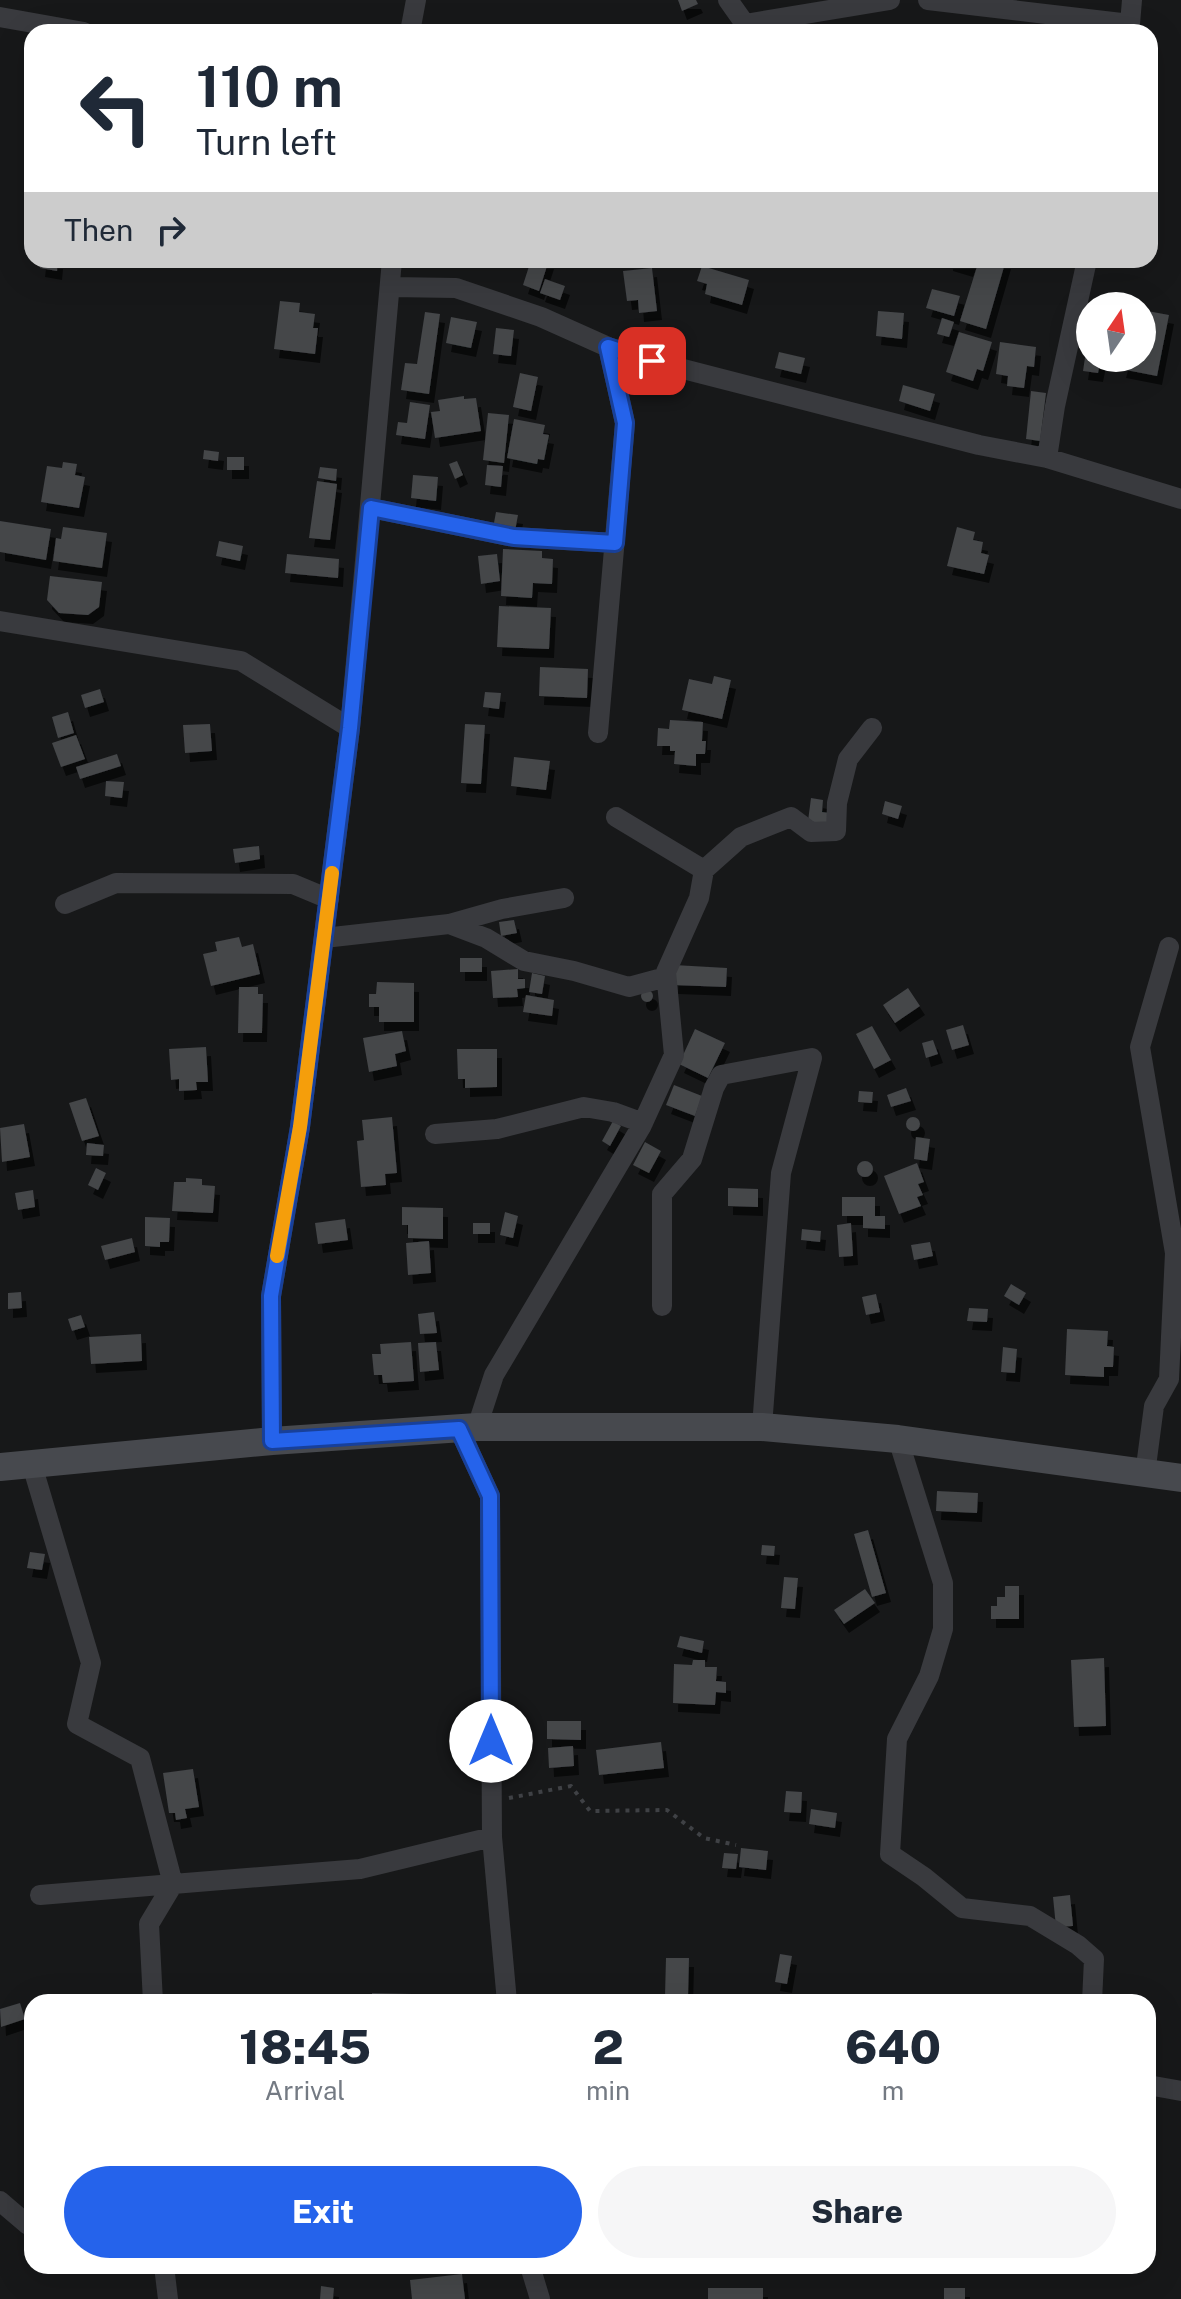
<!DOCTYPE html>
<html lang="en">
<head>
<meta charset="utf-8">
<style>
  body { margin:0; font-family:"Public Sans",sans-serif; background:#f6f6f7; color:#1f2937; height:100vh; display:flex; flex-direction:column; font-size:30px; white-space:nowrap }
  * { box-sizing:border-box; margin:0 }
  p { font-size:26px; color:#747a83 }
  .icon { flex:none; width:44px; height:44px; fill:none; stroke:currentColor; stroke-width:2; stroke-linecap:round; stroke-linejoin:round }
  .map { position:relative; flex:1; overflow:hidden }
  .panel { position:absolute; left:24px; top:1994px; width:1132px; height:280px; display:flex; flex-direction:column; background:#fff; border-radius:24px; box-shadow:0 8px 32px #0002 }
  .panel>* { flex:none }
  .top-card { position:absolute; left:24px; top:24px; width:1134px; height:244px; border-radius:24px; box-shadow:0 8px 32px #0002; background:#fff; color:#1f2937; overflow:hidden }
  .needle { width:52px; rotate:13deg }
  .controls { position:absolute; left:1076px; top:292px; display:grid; gap:16px }
  .controls a { display:grid; place-items:center; width:80px; height:80px; border-radius:50%; background:#fff; box-shadow:0 8px 32px #0002; font-size:40px }
  .pin { position:absolute; display:grid; place-items:center; width:68px; height:68px; color:#fff; margin:-34px; border-radius:16px; box-shadow:0 4px 12px #0006 }
  .me { position:absolute; width:88px; margin:-44px; rotate:0deg; stroke-linejoin:round; filter:drop-shadow(0 0 6px #0008) }
  .turn { display:flex; align-items:center; gap:28px; height:168px; padding:0 40px; font-size:36px }
  .turn .icon { width:104px; height:104px; stroke-width:2.5 }
  .turn b { display:block; font-size:56px; line-height:68px }
  .then { display:flex; align-items:center; height:76px; padding:0 40px; background:#0003; gap:16px; font-size:30px }
  .eta { display:flex; justify-content:space-evenly; align-items:center; height:136px; text-align:center }
  .eta b { font-size:48px; font-weight:800; line-height:56px }
  .cta { display:flex; gap:16px; margin-top:auto; padding:16px 40px }
  .cta a { flex:1; height:92px; border-radius:48px; background:#2563eb; color:#fff; font-size:32px; font-weight:800; line-height:92px; text-align:center }
  .cta a+a { background:#f6f6f7; color:#1f2937 }
  .map>svg:first-child { display:block }
</style>
</head>
<body>
<div class="map">
<svg width="1181" height="2299" viewBox="0 0 1181 2299">
  <defs>
    <filter id="shadow"><feDropShadow dx="5" dy="9" stdDeviation="0" flood-color="#0009"/></filter>
  </defs>
  <rect width="100%" height="100%" fill="#171819"/>
  <path fill="#444649" filter="url(#shadow)" d="M678 0H696L698 4 682 11Z
    M41 260H58L57 271 40 268Z
    M531 260H549L539 291 523 285Z
    M948 260H971L968 268 948 262Z
    M979 260H1006L986 329 960 321Z
    M702 266 749 280 742 305 705 294 707 284 697 281Z
    M652 268 657 311 639 313 638 300 627 301 623 271Z
    M545 279 565 286 560 300 540 293Z
    M932 289 960 296 954 316 926 308Z
    M280 301 300 303 299 312 315 314 313 328H318L315 354 274 349Z
    M1142 310 1169 315 1157 376 1121 369 1124 358H1142Z
    M878 311 904 313 902 339 876 336Z
    M425 312 440 314 429 394 401 390 405 363 417 364Z
    M451 317 477 322 471 348 446 343Z
    M942 318 954 322 949 337 937 334Z
    M496 328 514 330 511 356 493 354Z
    M959 332 992 342 983 371 977 369 973 381 946 372Z
    M1000 342 1036 347 1034 367 1027 366 1024 388 1007 386 1008 376 996 374Z
    M1086 351 1090 352V358H1101L1098 373 1083 371Z
    M779 352 805 358 801 374 775 368Z
    M520 373 538 377 531 411 513 407Z
    M903 385 935 394 930 411 899 401Z
    M1031 391 1046 393 1040 441 1026 439Z
    M464 396V399L476 398 481 431 435 438 431 412 440 411 438 400Z
    M410 402 430 405 425 439 396 435 398 422 407 423Z
    M488 413 509 415 504 463 483 460Z
    M514 419 545 425 543 434 549 435 544 460 538 459 537 464 507 458Z
    M204 450 219 452 218 461 203 459Z
    M227 457H244V470H227Z
    M457 461 463 475 455 479 449 464Z
    M63 462 77 464 75 475 85 477 79 508 41 502 47 466 62 468Z
    M487 465 503 466 501 487 485 485Z
    M320 467 337 469 336 481 318 478Z
    M413 475 438 477 436 501 411 498Z
    M317 481 337 484 330 540 309 538Z
    M496 512 518 515 515 531 493 528Z
    M0 521 51 529 46 560 0 552Z
    M63 527 107 533 102 568 53 561 56 538 61 539Z
    M957 527 975 532 973 540 983 542 981 553 989 555 984 574 947 566Z
    M219 541 243 546 240 561 216 556Z
    M503 549 542 551V558L553 559 552 584 533 583 532 598 501 596Z
    M287 554 339 559 338 578 285 573Z
    M497 554 500 581 481 584 478 556Z
    M50 576 102 582 99 607 88 615 59 613 47 600Z
    M499 606 551 608 549 649 497 647Z
    M540 667 588 669 587 698 539 696Z
    M714 676 731 680 722 719 682 710 689 679 712 684Z
    M100 689 104 702 85 708 81 695Z
    M485 692 501 693 499 709 483 707Z
    M68 712 74 733 58 738 52 717Z
    M670 720 703 722 702 741H706L705 754H696V766L674 764 675 751H670V746H657L658 728 669 729Z
    M210 724 212 751 185 753 183 725Z
    M465 724 485 725 481 784 461 783Z
    M76 735 85 759 61 767 52 743Z
    M117 754 121 766 80 779 76 767Z
    M514 757 550 761 546 790 511 786Z
    M106 781 124 782 122 798 105 796Z
    M811 798 823 800 822 812 829 813 827 824 808 821Z
    M885 801 902 806 898 819 882 814Z
    M259 846 260 859 235 863 233 849Z
    M514 920 517 933 501 936 499 922Z
    M239 937 242 947 253 944 260 974 211 986 203 954 217 951 215 942Z
    M460 958H482V972H460Z
    M674 965 727 968 726 987 673 985Z
    M518 969V979H525V988L517 989 518 997 493 998 491 971Z
    M532 973 545 976 542 994 529 992Z
    M377 982 414 983V1022H379V1007H369V994H376Z
    M239 987H258V994H263L262 1033H238Z
    M908 988 920 1006 895 1023 883 1005Z
    M641 996a6 6 0 1 1 12 0a6 6 0 1 1-12 0Z
    M526 995 554 1000 552 1016 523 1012Z
    M963 1025 969 1045 952 1050 946 1030Z
    M872 1026 891 1060 874 1069 856 1034Z
    M695 1029 725 1043 708 1078 679 1064Z
    M402 1031 406 1051 395 1054 397 1066 369 1072 363 1038Z
    M933 1040 938 1054 926 1058 922 1043Z
    M206 1047 208 1082H196L197 1090 179 1091V1079L171 1080 169 1049Z
    M457 1049H497V1087L465 1088V1079H458Z
    M674 1085 702 1096 695 1116 666 1105Z
    M906 1088 911 1101 891 1107 887 1095Z
    M859 1091 873 1092 872 1103 858 1102Z
    M86 1098 99 1136 82 1141 69 1103Z
    M392 1117 397 1173 385 1174 386 1185 361 1187 357 1141 364 1140 362 1120Z
    M906 1124a7 7 0 1 1 14 0a7 7 0 1 1-14 0Z
    M613 1121 621 1126 610 1146 602 1141Z
    M24 1124 30 1157 2 1162 0 1128Z
    M916 1137 930 1139 927 1161 914 1159Z
    M645 1142 661 1151 649 1173 633 1165Z
    M87 1143 104 1145 103 1156 86 1155Z
    M857 1169a8 8 0 1 1 16 0a8 8 0 1 1-16 0Z
    M917 1163 924 1182 918 1184 923 1195 917 1197 921 1206 899 1214 884 1176Z
    M96 1168 106 1173 98 1190 88 1185Z
    M186 1178 202 1179V1185L215 1186 213 1213 172 1211 174 1182H186Z
    M728 1188 758 1189V1207L728 1206Z
    M33 1190 35 1207 18 1210 15 1193Z
    M842 1197H875V1216H885V1229L863 1228V1216H842Z
    M402 1207 443 1208V1239L408 1238V1225H402Z
    M505 1212 518 1216 513 1238 500 1235Z
    M145 1217 170 1218 169 1242H160V1247L145 1246Z
    M345 1219 348 1240 318 1244 315 1223Z
    M473 1223H490V1234H473Z
    M851 1223 853 1256 839 1257 837 1225Z
    M802 1229 821 1231 820 1242 801 1240Z
    M132 1238 135 1252 105 1260 101 1246Z
    M429 1241 431 1273 408 1275 406 1243Z
    M930 1242 933 1256 914 1260 911 1245Z
    M1011 1284 1026 1293 1019 1305 1004 1296Z
    M21 1292 22 1308 8 1309V1293Z
    M876 1294 880 1312 866 1315 862 1297Z
    M969 1308 988 1309 987 1322 967 1321Z
    M434 1312 437 1333 420 1334 418 1314Z
    M81 1315 85 1327 72 1331 68 1319Z
    M1067 1329 1108 1331 1107 1346 1114 1347 1113 1367H1104V1377L1065 1375Z
    M141 1334 142 1361 91 1364 89 1337Z
    M411 1342 414 1381 383 1383 382 1375H374L372 1354H381L380 1344Z
    M436 1342 439 1370 420 1372 418 1343Z
    M1003 1347 1017 1349 1015 1373 1001 1372Z
    M937 1491 978 1493 977 1513 936 1511Z
    M868 1530 886 1593 872 1597 854 1534Z
    M762 1545 775 1546 774 1556 761 1555Z
    M30 1552 45 1554 42 1570 27 1568Z
    M784 1577 798 1578 795 1609 781 1608Z
    M1005 1586H1019V1619H991V1606H997V1597H1005Z
    M865 1589 875 1603 844 1624 834 1610Z
    M680 1636 704 1641 702 1653 677 1647Z
    M1104 1658 1106 1726 1074 1727 1071 1660Z
    M693 1660H705V1667H717L716 1681 726 1682V1693L716 1692 715 1705 673 1703 674 1664 692 1665Z
    M547 1721H581V1740L547 1739Z
    M661 1742 664 1768 599 1775 596 1750Z
    M573 1746 574 1766 549 1768 548 1748Z
    M193 1769 199 1807 185 1809 187 1818 176 1820 175 1813H169L163 1773Z
    M786 1791 802 1792 801 1813 784 1812Z
    M811 1809 837 1813 835 1828 809 1824Z
    M741 1848 768 1851 766 1870 739 1867Z
    M724 1853 738 1854 736 1869 722 1868Z
    M1070 1895 1073 1926 1056 1927 1053 1897Z
    M780 1954 792 1956 787 1984 775 1982Z
    M666 1958H689L688 1997 665 1996Z
    M372 1993 413 1994 412 2002H372Z
    M20 2003 25 2019 1 2027 0 2009Z
    M462 2274 465 2299H412L410 2280Z
    M321 2286 334 2288 333 2299H320Z
    M708 2288H763V2299H708Z
    M944 2288H965V2299H944Z"/>
  <g fill="none" stroke-linecap="round" stroke-linejoin="round">
    <path stroke="#3f4145" stroke-width="4" stroke-dasharray="4 6" stroke-linecap="butt" d="M509 1798 571 1786 590 1811 667 1810 704 1838 736 1845"/>
    <path stroke="#393a3e" stroke-width="20" d="M728 0 745 24 890 0
      M928 0 1130 24 1129 32
      M0 17 84 32
      M1130 24 1132 0
      M410 32 416 0
      M391 287 456 288 541 317 608 347 652 361 979 445 1047 458 1181 499
      M1047 458 1055 406 1087 260
      M371 508 514 537 615 543
      M0 621 241 661 350 728
      M598 733 625 423 608 347
      M704 870 741 837 791 817 811 832 836 831 837 803 848 759 872 728
      M65 904 116 883 293 884 329 899
      M449 924 486 938 524 961 574 971 629 987 666 977
      M324 938 449 924 502 909 564 898
      M1169 947 1140 1047 1175 1253
      M435 1134 497 1129 584 1107 613 1112 643 1123
      M662 1306V1194L692 1159 714 1088 721 1075 812 1058 781 1173 762 1427
      M477 1427 494 1375 641 1127 674 1055 666 972 699 898 704 870 616 817
      M459 1429 490 1496 492 1837 507 2002
      M898 1439 943 1583V1629L929 1676 897 1739 890 1854 924 1877 962 1908 1030 1916 1078 1945 1094 1959 1092 2002
      M272 1441 271 1296 300 1127 350 728 392 260
      M32 1465 91 1663 77 1724 140 1758 173 1884 40 1895
      M1145 1474 1154 1406 1169 1379 1175 1253 1181 1247
      M153 2002 149 1924 173 1884 360 1869 492 1837
      M1148 2085 1181 2091
      M0 2201 28 2225H32
      M164 2266 168 2299
      M530 2266 540 2299"/>
    <path stroke="#47494e" stroke-width="28" d="M0 1467 272 1441 477 1427H762L898 1439 1181 1478"/>
  </g>
  <g fill="none" stroke-linecap="round" stroke-linejoin="round">
    <g stroke="#184099" stroke-width="20">
      <path id="route" d="M491 1741 490 1496 459 1429 272 1441 271 1296 300 1127 350 728 371 508 514 537 615 543 625 423 608 347 652 361"/>
    </g>
    <use href="#route" stroke="#2563eb" stroke-width="14"/>
    <path stroke="#f59e0b" stroke-width="14" d="M277 1256 300 1127 332 873"/>
  </g>
</svg>
<div class="controls">
<a><svg class="needle" viewBox="-14 -14 28 28"><path d="M0-13l5 13h-10z" fill="#e53935"/><path d="M0 13l5-13h-10z" fill="#747a83"/></svg></a>
</div>
<div class="pin" style="left:652px;top:361px;background:#d93025"><svg class="icon" aria-label="arrive" viewBox="0 0 24 24"><path d="M6 21V4h12l-3 4 3 4H6"/></svg></div>
<svg class="me" style="left:491px;top:1741px" viewBox="-20 -20 40 40"><circle r="19" fill="#fff"/><path d="M0-13L10 11 0 6-10 11z" fill="#2563eb"/></svg>
<div class="top-card">
<div class="turn"><svg class="icon" aria-label="left" viewBox="0 0 24 24"><path d="M17 20v-9H6M10 6l-5 5 5 5"/></svg><div><b>110 m</b>Turn left</div></div>
<div class="then">Then<svg class="icon" aria-label="right" viewBox="0 0 24 24"><path d="M7 20v-9h11M14 6l5 5-5 5"/></svg></div>
</div>
<section class="panel">
<div class="eta">
<div><b>18:45</b><p>Arrival</p></div>
<div><b>2</b><p>min</p></div>
<div><b>640</b><p>m</p></div>
</div>
<div class="cta"><a>Exit</a><a>Share</a></div>
</section>
</div>
</body>
</html>
